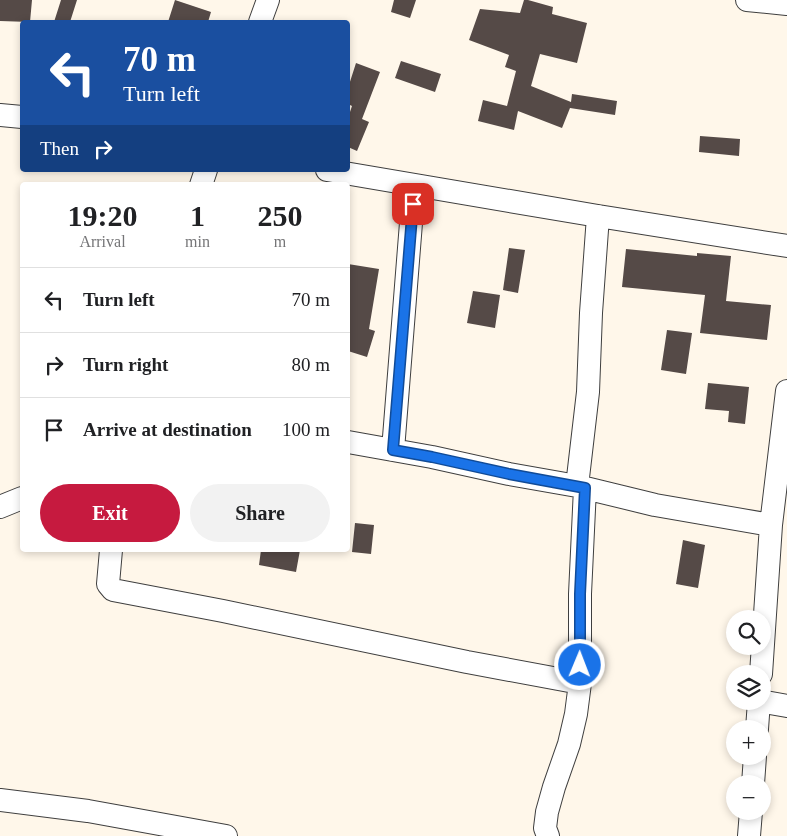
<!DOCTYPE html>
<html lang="en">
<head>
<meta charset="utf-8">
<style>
  body { margin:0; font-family:Georgia,serif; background:#f2f2f2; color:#202124; height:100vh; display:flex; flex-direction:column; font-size:19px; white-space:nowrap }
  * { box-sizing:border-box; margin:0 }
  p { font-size:16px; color:#757577 }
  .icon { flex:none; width:28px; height:28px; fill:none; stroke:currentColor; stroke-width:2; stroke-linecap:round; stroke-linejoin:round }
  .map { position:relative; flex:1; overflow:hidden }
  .panel { position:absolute; left:20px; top:182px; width:330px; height:370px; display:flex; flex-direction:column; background:#fff; border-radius:5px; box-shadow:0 2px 8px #0003 }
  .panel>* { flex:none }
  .banner { position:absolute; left:20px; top:20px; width:330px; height:152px; border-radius:5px; box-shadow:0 2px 8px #0003; background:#1a4fa0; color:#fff; overflow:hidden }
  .fabs { position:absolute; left:726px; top:610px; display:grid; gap:10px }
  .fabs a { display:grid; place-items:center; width:45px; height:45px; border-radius:50%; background:#fff; box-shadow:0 2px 8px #0003; font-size:25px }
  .pin { position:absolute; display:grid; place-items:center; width:42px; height:42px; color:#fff; margin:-21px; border-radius:10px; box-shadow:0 2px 8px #0006 }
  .me { position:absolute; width:55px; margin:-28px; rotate:1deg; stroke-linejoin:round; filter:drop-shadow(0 0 4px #0008) }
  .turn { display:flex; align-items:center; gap:18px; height:105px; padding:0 20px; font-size:22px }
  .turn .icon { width:65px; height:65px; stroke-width:2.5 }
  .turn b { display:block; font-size:35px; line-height:42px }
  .then { display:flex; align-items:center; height:48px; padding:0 20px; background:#0003; gap:10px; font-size:19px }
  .eta { display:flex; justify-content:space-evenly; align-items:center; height:85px; text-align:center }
  .eta b { font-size:30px; font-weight:800; line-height:35px }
  .primary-button { display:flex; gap:10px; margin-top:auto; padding:10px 20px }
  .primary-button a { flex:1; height:58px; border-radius:30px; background:#c61a3f; color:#fff; font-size:20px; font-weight:800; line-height:58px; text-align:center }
  .primary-button a+a { background:#f2f2f2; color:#202124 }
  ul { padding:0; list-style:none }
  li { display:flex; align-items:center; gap:15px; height:65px; padding:0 20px; border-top:1px solid #e0e0e0 }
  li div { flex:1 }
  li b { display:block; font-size:19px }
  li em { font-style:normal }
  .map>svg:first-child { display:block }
</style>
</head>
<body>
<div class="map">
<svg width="787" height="836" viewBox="0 0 787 836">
  <rect width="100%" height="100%" fill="#fff7ea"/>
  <path fill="#554a47" d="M0 0H32L30 22 0 21Z
    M61 0H77L70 22H54Z
    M175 0 211 12 208 22H168Z
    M394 0H416L410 18 391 12Z
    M524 0H528L553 7 552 14 587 23 577 63 540 54 531 86 571 102 572 94 617 101 615 115 570 108 562 128 518 111 514 130 478 121 483 100 507 106 516 71 505 67 509 55 469 40 480 9 520 13Z
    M401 61 441 74 435 92 395 78Z
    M356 63 380 72 362 119 369 122 357 151 348 147V118L352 106 348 104V88Z
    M700 136 740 139 739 156 699 152Z
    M509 248 525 250 518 293 503 290Z
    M626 249 697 256V253L731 256 726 301 771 305 767 340 700 333 705 295 622 287Z
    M348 264 379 269 369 329 375 331 367 357 348 351Z
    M473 291 500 295 495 328 467 323Z
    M667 330 692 333 686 374 661 370Z
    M708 383 749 387 745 424 728 422 729 411 705 409Z
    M355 523 374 525 371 554 352 552Z
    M683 540 705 545 698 588 676 584Z
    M261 550H300L296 572 259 565Z"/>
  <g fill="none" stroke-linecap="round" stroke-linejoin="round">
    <g stroke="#3f3f3f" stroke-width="24">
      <path id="minor" d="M747 0 787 4
        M260 22 268 0
        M0 115 22 117
        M327 170 598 216 787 246
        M201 185 206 170
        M348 442 432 457 509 474 577 486 655 505 771 525
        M393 450 414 185
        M577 486 588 392 591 313 598 216
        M0 507 22 498
        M111 550 108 584 113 590 223 611 467 662 580 683
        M761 674 771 525 787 391
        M759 701 787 706
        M757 729 759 701
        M753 784 755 756
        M0 800 88 811 226 836
        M548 836 545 828 547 812 554 787 569 744 576 714 580 683V594L585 488
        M749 836 751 811"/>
    </g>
    <use href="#minor" stroke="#fff" stroke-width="22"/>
  </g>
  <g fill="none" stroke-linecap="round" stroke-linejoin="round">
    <g stroke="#114b97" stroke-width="12">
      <path id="route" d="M413 204 393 450 432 457 509 474 585 488 580 594V665"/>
    </g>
    <use href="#route" stroke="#1a73e8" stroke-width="9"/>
  </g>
</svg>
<div class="fabs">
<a><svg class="icon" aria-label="search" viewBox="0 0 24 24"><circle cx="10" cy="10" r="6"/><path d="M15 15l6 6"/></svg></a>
<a><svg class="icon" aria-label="layers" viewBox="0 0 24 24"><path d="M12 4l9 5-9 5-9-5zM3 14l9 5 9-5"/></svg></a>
<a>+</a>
<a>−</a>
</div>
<div class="pin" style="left:413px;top:204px;background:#d93025"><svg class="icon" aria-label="arrive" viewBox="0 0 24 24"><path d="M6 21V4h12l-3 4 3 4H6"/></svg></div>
<svg class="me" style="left:580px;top:665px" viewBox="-20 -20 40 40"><circle r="17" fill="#1a73e8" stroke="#fff" stroke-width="3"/><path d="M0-11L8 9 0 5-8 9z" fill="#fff"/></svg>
<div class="banner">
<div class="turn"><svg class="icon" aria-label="left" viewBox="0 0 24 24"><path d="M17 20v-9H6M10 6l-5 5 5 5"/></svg><div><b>70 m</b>Turn left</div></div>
<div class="then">Then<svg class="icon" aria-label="right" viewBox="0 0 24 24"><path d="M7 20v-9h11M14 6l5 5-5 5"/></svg></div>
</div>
<section class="panel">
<div class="eta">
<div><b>19:20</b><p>Arrival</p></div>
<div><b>1</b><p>min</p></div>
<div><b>250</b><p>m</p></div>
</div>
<ul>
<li><svg class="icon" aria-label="left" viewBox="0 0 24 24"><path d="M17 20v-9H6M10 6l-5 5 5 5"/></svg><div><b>Turn left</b></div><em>70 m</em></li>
<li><svg class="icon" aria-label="right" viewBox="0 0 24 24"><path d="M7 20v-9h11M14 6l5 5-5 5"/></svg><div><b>Turn right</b></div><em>80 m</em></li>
<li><svg class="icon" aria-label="arrive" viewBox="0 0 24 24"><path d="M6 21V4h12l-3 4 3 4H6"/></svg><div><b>Arrive at destination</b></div><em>100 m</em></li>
</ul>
<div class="primary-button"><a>Exit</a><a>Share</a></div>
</section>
</div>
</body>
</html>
